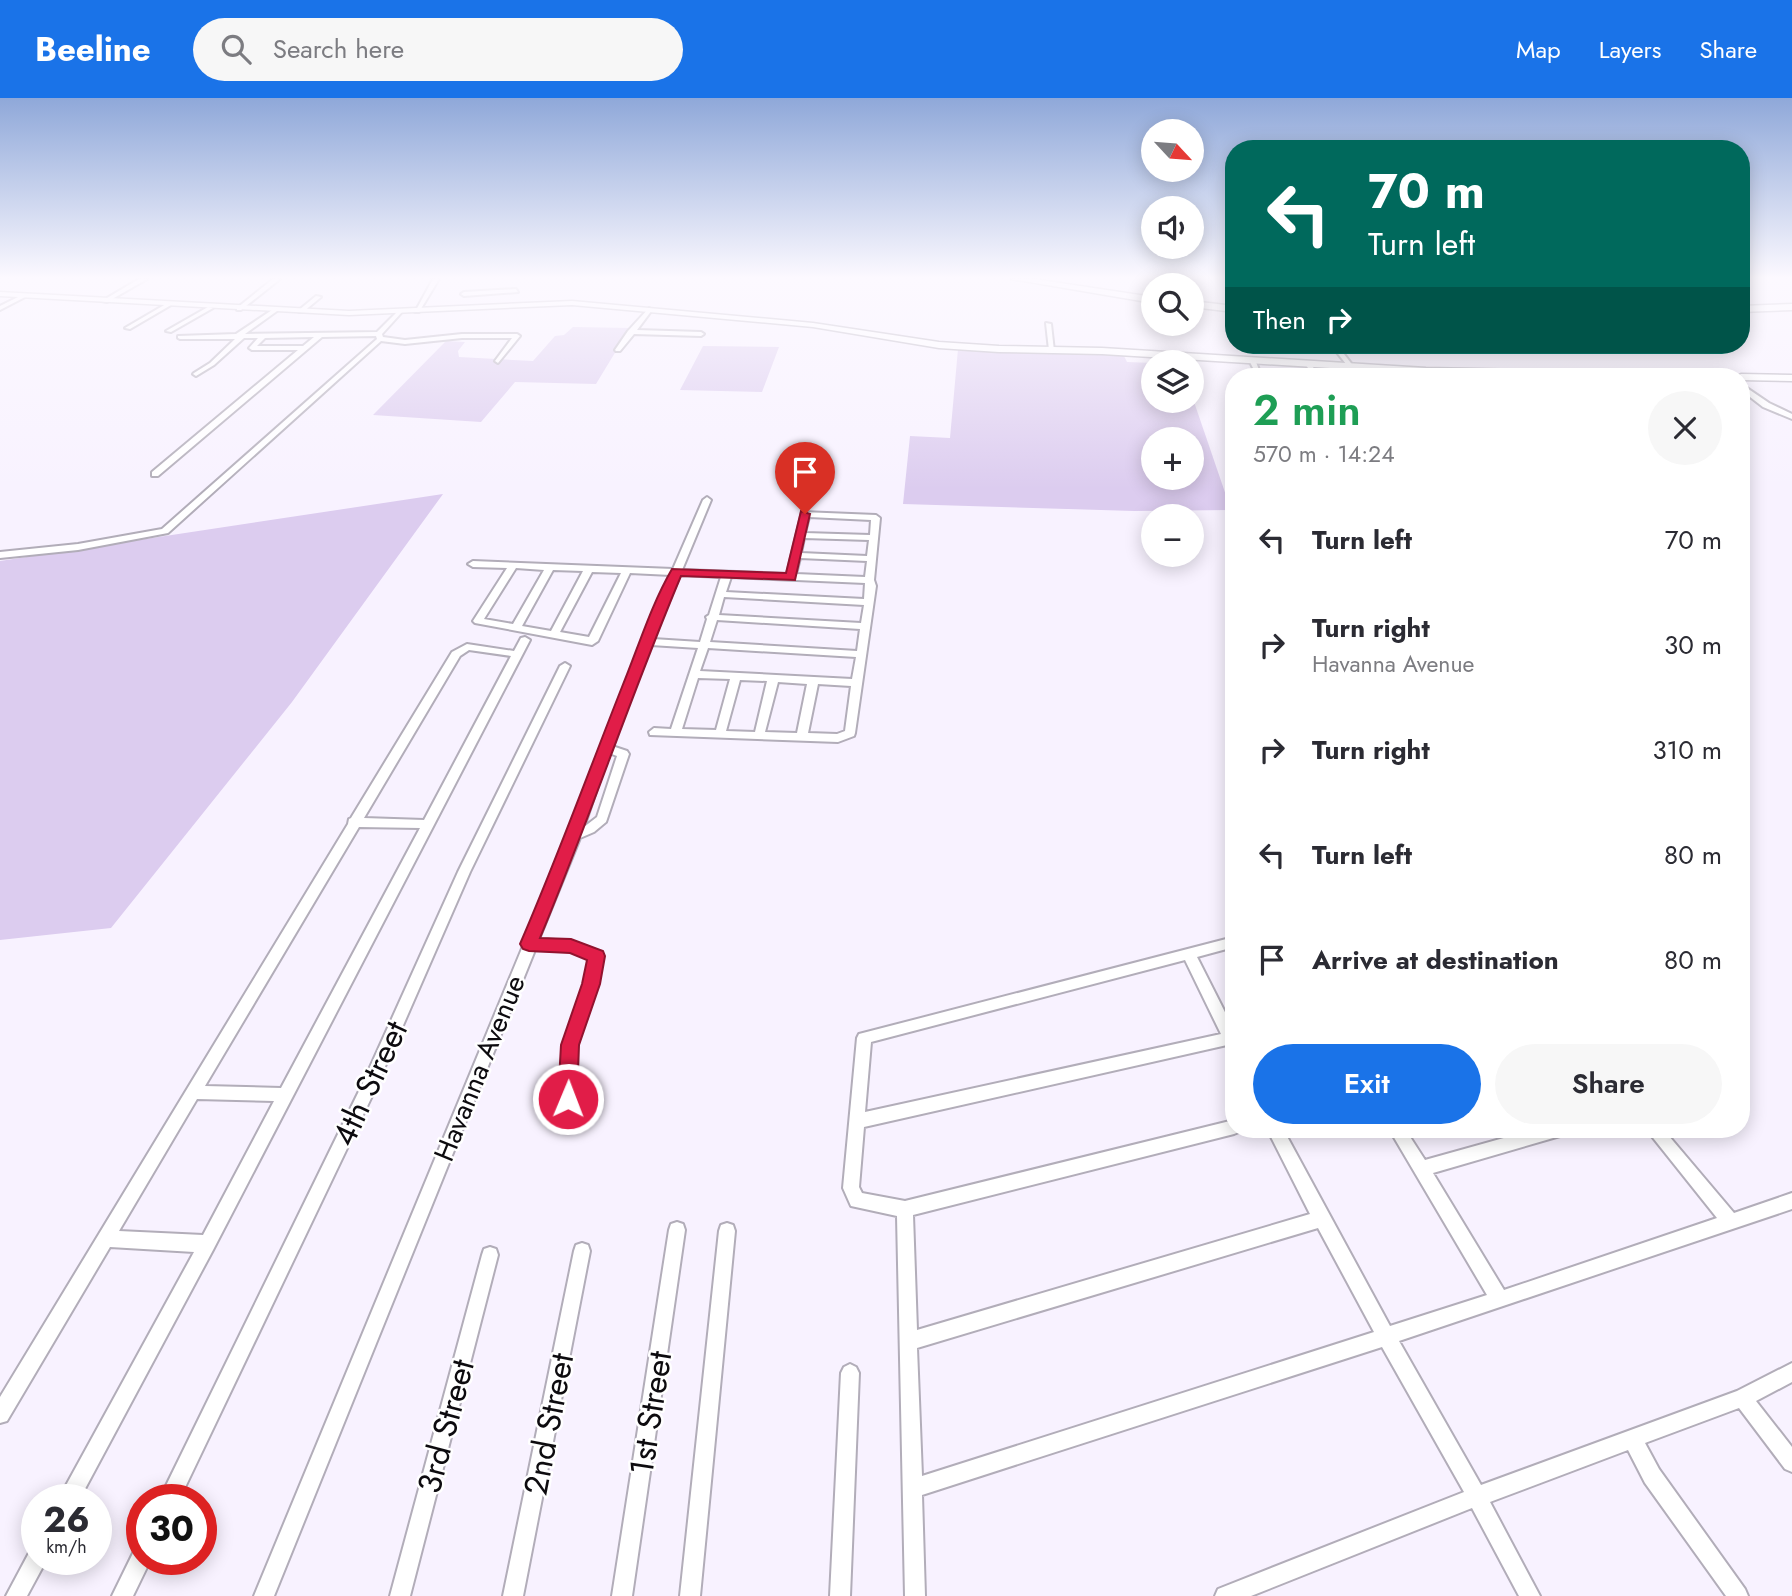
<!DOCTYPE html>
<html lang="en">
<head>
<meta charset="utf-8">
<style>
  body { margin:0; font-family:Jost,sans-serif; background:#f7f7f7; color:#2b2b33; height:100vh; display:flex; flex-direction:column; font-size:26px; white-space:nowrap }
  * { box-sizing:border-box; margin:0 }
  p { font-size:23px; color:#7c7c81 }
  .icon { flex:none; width:38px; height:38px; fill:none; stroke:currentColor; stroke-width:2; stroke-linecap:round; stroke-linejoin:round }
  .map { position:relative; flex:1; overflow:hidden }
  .details { position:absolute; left:1225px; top:270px; width:525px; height:770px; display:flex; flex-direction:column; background:#fff; border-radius:28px; box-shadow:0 4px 18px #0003 }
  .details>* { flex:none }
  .top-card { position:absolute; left:1225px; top:42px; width:525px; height:214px; border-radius:28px; box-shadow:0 4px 18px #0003; background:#00695c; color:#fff; overflow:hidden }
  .needle { width:46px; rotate:116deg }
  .tools { position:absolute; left:1141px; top:21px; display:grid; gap:14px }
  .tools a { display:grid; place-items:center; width:63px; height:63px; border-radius:50%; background:#fff; box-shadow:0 4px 18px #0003; font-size:35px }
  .speed { position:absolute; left:21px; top:1386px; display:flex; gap:14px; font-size:35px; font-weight:700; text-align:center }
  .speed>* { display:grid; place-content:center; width:91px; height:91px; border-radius:50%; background:#fff; box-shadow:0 4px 18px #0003; line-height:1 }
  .speed small { font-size:18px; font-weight:400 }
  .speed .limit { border:10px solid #d22; background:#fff; color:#111 }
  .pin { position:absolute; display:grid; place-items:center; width:60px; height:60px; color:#fff; margin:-72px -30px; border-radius:50% 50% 50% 0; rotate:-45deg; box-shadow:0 0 7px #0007 }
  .pin .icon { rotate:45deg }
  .me { position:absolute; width:77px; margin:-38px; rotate:1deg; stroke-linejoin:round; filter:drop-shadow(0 0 5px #0008) }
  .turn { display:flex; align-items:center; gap:24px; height:147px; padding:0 28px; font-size:32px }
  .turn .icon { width:91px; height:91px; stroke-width:2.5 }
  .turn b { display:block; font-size:49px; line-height:60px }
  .then { display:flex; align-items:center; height:66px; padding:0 28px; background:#0003; gap:14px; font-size:26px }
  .round { display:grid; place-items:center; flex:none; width:74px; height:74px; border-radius:37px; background:#f7f7f7 }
  .head { display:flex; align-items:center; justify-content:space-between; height:119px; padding:0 28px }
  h1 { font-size:42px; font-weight:600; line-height:52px; color:#1e9e55 }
  .action { display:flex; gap:14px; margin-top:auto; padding:14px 28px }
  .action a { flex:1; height:80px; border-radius:42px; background:#1a73e8; color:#fff; font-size:28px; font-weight:600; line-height:80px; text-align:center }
  .action a+a { background:#f7f7f7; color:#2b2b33 }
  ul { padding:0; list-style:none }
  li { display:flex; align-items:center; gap:21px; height:105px; padding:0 28px }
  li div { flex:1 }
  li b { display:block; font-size:26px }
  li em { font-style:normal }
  header { display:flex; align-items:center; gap:42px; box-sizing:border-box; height:98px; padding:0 35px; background:#1a73e8; color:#fff }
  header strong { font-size:33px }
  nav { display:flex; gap:38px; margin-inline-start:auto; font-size:24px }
  .search { width:490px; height:63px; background:#f7f7f7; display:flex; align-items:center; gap:18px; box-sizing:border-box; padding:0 24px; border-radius:38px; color:#7c7c81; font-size:26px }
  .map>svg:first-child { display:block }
</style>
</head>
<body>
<header>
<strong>Beeline</strong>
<div class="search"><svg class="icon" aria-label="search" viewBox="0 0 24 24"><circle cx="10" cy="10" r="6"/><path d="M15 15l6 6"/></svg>Search here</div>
<nav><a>Map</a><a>Layers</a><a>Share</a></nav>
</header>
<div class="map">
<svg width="1792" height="1498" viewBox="0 0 1792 1498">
  <rect width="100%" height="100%" fill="#f8f2ff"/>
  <path fill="#dcccef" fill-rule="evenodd" d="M573 229 630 230 596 286 515 284 481 324 373 317 446 243 465 244 458 253 459 259 533 263 555 238 564 237Z
    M703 248 779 249 762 294 680 292Z
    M958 251 1123 256 1127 264 1153 265V303H1192V298L1231 412 1134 413 903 406 910 338 950 340ZM1153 341H1192V380H1153Z
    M443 396 292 604 111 830 0 842V463Z"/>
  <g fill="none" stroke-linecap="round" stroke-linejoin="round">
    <g stroke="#b2adb9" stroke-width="4">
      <path id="minor" d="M139 181H147L107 204 102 203Z
        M273 181H280L241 212H237V210Z
        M433 181H439L419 214H415Z
        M516 191 518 194 464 198 461 196 464 194Z
        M22 197 27 198 0 212V208Z
        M316 198 321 199 303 214H299V212Z
        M166 206 171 207 130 231 125 230Z
        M208 209 213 210 171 234 166 233Z
        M275 210 277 213 245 236 377 234 399 212 402 214 382 236 383 239 405 242 462 236H517L520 238 498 265 495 263 512 240H462L405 246 381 243 168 435 78 452 0 460V454L78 446 162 431 377 241 376 238 322 239 158 378H152V374L298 252H252L249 250 258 240H244L214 267 196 278 193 276 194 275 210 265 235 241H180L178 240V238L236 236ZM314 239 303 248H257L265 240Z
        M649 210 652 212 637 232 701 234 704 236 701 238 634 236 620 253H616L615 252 628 233Z
        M1046 225 1051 226 1054 253 1049 252Z
        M1331 247H1337L1354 269V271H1350Z
        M1253 262 1256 264 1261 277 1256 276 1250 264Z
        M1309 265 1311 266 1319 278H1313L1306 267Z
        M1741 286 1769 305 1792 316V321L1763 309 1741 292Z
        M707 399 711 402 682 472 787 476 802 414 876 417 880 420 874 482 876 488 855 635 854 638 838 644 650 637 649 634 654 630 671 631 698 550 651 547 612 648 627 653 629 656 606 724 594 734 580 740 539 841 571 843 601 854 603 858 598 886 577 947 575 1001 572 1006 567 1008 562 1006 559 1001 563 947 584 886 589 861 570 853 535 852 274 1498H254L569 737 616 610 671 477 630 475 598 543 592 547 475 525 473 523 507 470 473 469 468 466 473 463 673 471 703 402ZM809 419 871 422 870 437 805 435ZM804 440 869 442 867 458 801 455ZM800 460 867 463 865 479 796 476ZM516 470 544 472 513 526 484 521ZM553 472 583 473 551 533 522 528ZM592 474 621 475 589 539 560 534ZM680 477 721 479 709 517 706 519 707 521 700 544 653 541ZM731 479 865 485 864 501 726 494ZM724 499 864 507 861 525 719 517ZM717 522 860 531 857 553 710 544ZM708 550 856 559 852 581 700 573ZM698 580 730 581 716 632 682 631ZM740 582 767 583 755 634 726 633ZM778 584 807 586 797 635 765 634ZM818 586 851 588 845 633 837 636 808 635ZM609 655 617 658 597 719 584 729Z
        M525 539 530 542 213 1152 79 1402H58L194 1154 110 1149 7 1323 0 1325V1299L348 726 349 721 351 720 452 554 467 546 514 553 521 540ZM469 552 511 558 424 722 364 720 460 558ZM359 729 420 730 281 990 205 988ZM197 1001 274 1003 203 1137 119 1133Z
        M565 565 570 568 470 774 373 996 179 1402H159L362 987 458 774 560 568Z
        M1234 839V849L1197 859 1234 932V953L1229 951 1227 947 864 1029 859 1089 862 1095 905 1103 1234 1022V1031H1241L1239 1034 1234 1036 913 1117 917 1232 1310 1116 1267 1031H1283L1390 1228 1487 1197 1389 1031H1405L1425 1062 1536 1031H1568L1565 1036 1560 1038 1433 1075 1504 1192 1717 1120 1646 1031H1663L1734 1115 1792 1095V1111L1399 1243 1481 1387 1737 1293 1792 1265V1284L1756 1303 1792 1349V1374L1785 1371 1739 1310 1645 1345 1659 1371 1745 1491 1748 1498H1726L1645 1385 1628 1352 1490 1404 1540 1498H1519L1472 1410 1251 1498H1215L1218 1491 1464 1394 1382 1249 922 1397 925 1498H905L897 1118 851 1108 843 1090 857 940 859 936ZM1185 862 1221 936 865 1014 871 944ZM1318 1130 1374 1234 922 1378 917 1250Z
        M677 1124 683 1126 685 1132 632 1498H612L669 1132 671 1126Z
        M727 1125 733 1127 735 1133 700 1498H680L719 1133 721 1127Z
        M582 1145 588 1147 590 1153 523 1498H503L574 1153 576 1147Z
        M490 1149 496 1151 498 1157 410 1498H390L482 1157 484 1151Z
        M850 1266 856 1269 859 1275 850 1498H830L841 1275 844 1269Z
        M142 1448V1461H151L133 1498H112L135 1451Z
        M37 1450V1461H47L27 1498H6L30 1453Z"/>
    </g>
    <g stroke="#b2adb9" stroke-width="3">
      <path id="tertiary" d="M0 194 349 213 572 203 813 225 939 244 999 248 1102 250 1426 270 1691 275 1696 278 1426 276 1102 256 999 254 939 250 813 229 572 207 349 217 0 198Z
        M1741 276 1792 277V283L1741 282V278H1737Z"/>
    </g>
    <g stroke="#b2adb9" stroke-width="3">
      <path id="secondary" d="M1011 181H1034L1153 199V205Z
        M1192 203 1234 208V214L1192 209Z
        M1792 206V212L1741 214V208Z"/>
    </g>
    <use href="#minor" fill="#fff" fill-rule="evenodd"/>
    <use href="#tertiary" fill="#fff" fill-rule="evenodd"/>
    <use href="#secondary" fill="#fff" fill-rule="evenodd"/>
  </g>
  <linearGradient id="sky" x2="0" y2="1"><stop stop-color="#8fa8d9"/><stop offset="0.46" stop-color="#fcf9ff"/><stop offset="1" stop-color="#fcf9ff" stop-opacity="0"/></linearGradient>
  <rect width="1792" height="391" fill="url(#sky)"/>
  <path fill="#e11d48" stroke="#92132f" stroke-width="2" d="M801 413 810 416 795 482 681 478C631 597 590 720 540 840L571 841 603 853 605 858 600 886 579 947 577 1001 574 1007 568 1010 561 1007 558 1001 561 947 582 886 587 862 570 855 529 853 523 851 520 846C557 761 588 675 622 589 638 550 651 507 672 471L786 475Z"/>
  <g text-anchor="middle" stroke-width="5" stroke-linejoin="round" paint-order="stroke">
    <g font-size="28" fill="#0d0b0f" stroke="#fff">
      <text transform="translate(479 970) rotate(-68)" y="10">Havanna Avenue</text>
    </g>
    <g font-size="33" fill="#0d0b0f" stroke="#fff">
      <text transform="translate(369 985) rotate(-65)" y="12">4th Street</text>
      <text transform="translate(650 1315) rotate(-81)" y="12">1st Street</text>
      <text transform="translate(548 1326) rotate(-79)" y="12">2nd Street</text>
      <text transform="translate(445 1328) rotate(-75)" y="12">3rd Street</text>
    </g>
  </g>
</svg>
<div class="tools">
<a><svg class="needle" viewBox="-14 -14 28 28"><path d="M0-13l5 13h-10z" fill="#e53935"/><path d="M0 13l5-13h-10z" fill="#7c7c81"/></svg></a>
<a><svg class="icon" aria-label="sound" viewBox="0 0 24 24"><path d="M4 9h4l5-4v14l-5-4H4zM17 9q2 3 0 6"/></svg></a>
<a><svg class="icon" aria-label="search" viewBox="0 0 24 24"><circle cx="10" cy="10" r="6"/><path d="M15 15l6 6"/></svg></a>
<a><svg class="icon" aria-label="layers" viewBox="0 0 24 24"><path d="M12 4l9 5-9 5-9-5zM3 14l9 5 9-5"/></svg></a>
<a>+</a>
<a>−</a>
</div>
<div class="speed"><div>26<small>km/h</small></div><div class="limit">30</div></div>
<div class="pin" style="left:805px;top:416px;background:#d93025"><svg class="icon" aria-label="arrive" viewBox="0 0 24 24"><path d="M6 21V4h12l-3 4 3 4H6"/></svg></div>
<svg class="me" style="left:568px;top:1001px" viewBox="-20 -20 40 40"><circle r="17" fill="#e11d48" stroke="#fff" stroke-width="3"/><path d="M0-11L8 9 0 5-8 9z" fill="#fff"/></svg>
<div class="top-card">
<div class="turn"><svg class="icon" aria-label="left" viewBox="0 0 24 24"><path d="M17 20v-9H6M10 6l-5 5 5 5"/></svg><div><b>70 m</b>Turn left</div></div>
<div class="then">Then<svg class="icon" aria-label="right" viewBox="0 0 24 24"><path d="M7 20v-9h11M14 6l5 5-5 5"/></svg></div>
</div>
<section class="details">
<div class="head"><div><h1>2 min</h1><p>570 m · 14:24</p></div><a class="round"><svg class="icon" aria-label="close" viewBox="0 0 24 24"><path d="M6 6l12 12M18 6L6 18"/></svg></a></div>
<ul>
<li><svg class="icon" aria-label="left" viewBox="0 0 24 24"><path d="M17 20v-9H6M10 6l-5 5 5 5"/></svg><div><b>Turn left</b></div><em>70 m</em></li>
<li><svg class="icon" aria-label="right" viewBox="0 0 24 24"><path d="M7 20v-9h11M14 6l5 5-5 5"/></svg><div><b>Turn right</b><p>Havanna Avenue</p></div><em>30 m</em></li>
<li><svg class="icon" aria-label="right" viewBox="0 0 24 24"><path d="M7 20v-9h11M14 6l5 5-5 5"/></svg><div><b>Turn right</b></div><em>310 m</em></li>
<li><svg class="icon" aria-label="left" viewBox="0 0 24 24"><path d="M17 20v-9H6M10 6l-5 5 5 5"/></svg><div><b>Turn left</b></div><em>80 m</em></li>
<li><svg class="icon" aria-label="arrive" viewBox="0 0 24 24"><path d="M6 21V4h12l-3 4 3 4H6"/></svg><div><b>Arrive at destination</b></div><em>80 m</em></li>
</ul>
<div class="action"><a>Exit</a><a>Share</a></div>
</section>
</div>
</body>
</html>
